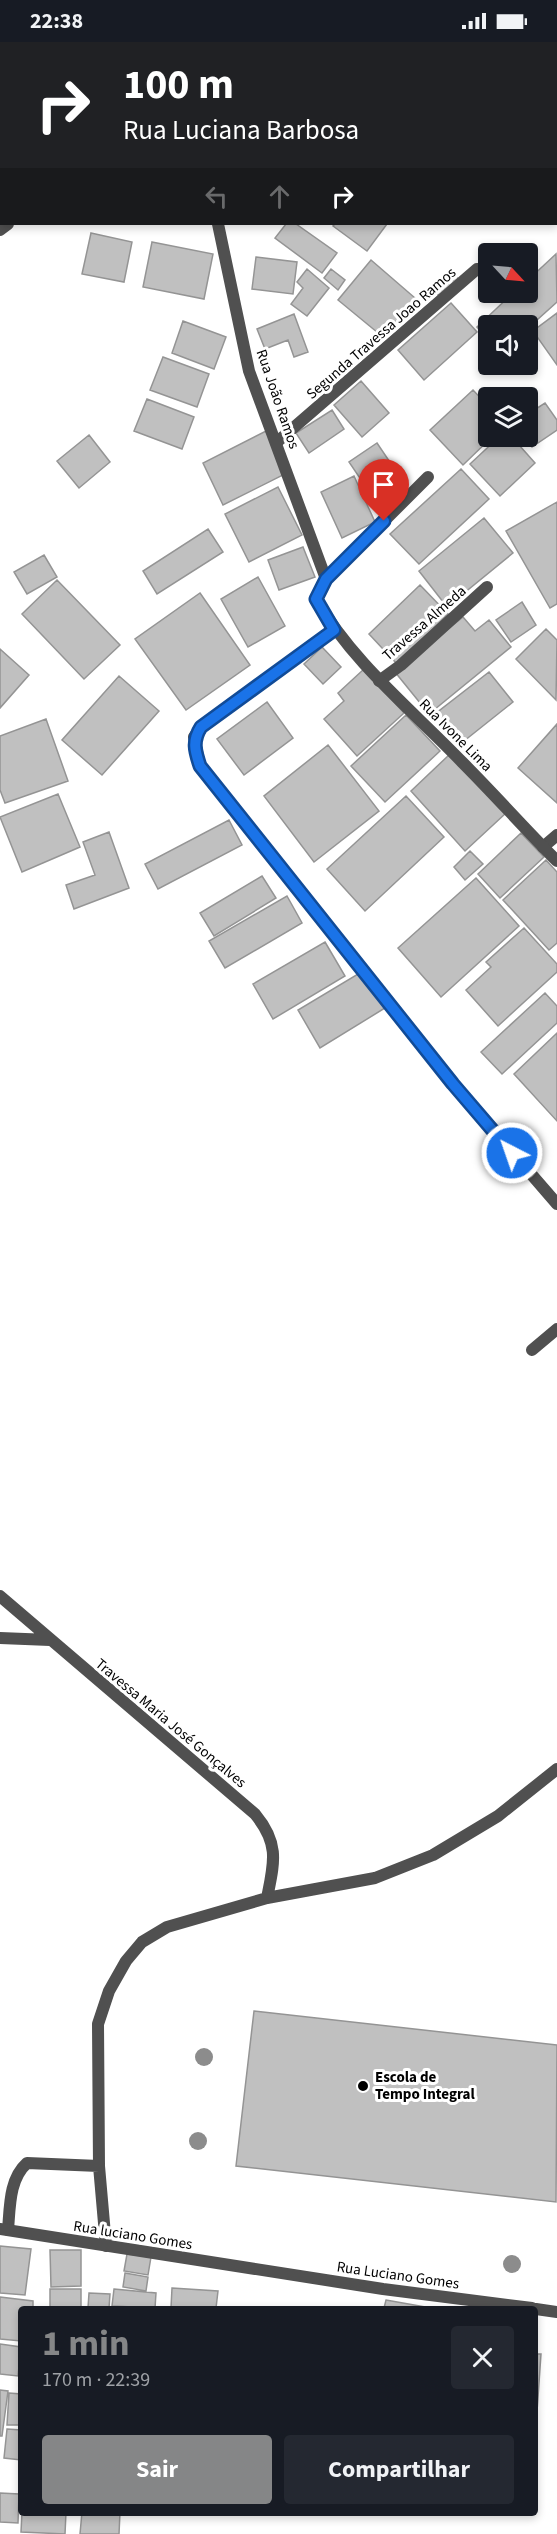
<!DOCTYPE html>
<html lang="pt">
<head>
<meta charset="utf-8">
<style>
  body { margin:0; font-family:"Source Sans 3",sans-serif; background:#242831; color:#f1f3f6; height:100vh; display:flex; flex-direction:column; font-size:22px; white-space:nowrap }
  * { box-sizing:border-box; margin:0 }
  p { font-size:20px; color:#9ea1a6 }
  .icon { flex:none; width:33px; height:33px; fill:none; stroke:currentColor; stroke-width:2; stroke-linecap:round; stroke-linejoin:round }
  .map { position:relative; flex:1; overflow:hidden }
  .side { position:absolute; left:18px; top:2264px; width:520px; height:210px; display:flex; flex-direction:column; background:#171b24; border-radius:6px; box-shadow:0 3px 9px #0003 }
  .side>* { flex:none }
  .banner { position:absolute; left:0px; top:0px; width:558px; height:183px; box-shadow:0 3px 9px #0003; background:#202124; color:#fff; overflow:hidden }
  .needle { width:39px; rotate:116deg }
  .fabs { position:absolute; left:478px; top:201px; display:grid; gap:12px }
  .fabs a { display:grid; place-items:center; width:60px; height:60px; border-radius:6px; background:#171b24; box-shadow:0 3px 9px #0003; font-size:30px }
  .pin { position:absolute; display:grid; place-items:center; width:51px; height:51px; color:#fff; margin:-62px -26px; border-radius:50% 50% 50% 0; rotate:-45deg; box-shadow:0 0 6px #0007 }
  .pin .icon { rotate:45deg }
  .me { position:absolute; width:66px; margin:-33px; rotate:319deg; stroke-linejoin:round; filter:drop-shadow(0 0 4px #0008) }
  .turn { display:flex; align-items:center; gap:21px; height:126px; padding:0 24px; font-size:27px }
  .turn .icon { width:78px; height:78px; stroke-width:2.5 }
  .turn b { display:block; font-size:42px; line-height:51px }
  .lanes { display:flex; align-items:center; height:57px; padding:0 24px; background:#0003; justify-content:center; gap:30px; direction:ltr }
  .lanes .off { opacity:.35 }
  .round { display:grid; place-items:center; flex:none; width:63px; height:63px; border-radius:6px; background:#242831 }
  .summary { display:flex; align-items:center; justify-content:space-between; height:102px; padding:0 24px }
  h1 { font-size:36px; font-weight:700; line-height:45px; color:#858687 }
  .cta { display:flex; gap:12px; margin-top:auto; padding:12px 24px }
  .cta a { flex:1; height:69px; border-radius:6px; background:#858687; color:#fff; font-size:24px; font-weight:700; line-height:69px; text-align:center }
  .cta a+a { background:#242831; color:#f1f3f6 }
  .status { display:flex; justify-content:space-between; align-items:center; height:42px; padding:0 30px; background:#171b24; direction:ltr }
  .status svg { height:16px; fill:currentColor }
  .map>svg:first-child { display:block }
</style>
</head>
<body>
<div class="status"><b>22:38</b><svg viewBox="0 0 49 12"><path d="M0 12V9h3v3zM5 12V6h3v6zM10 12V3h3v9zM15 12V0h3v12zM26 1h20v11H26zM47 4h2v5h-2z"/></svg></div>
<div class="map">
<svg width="557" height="2492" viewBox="0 0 557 2492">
  <rect width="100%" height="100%" fill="#fff"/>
  <path fill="#d7d7d7" d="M362 0H557V147L556 2Z"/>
  <path fill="#c0c0c0" stroke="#949494" stroke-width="1.5" d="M286 182H296L337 211 322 231 275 196Z
    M335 182H387L367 209 333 184Z
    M91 191 132 200 124 240 82 232Z
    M152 200 213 212 204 257 143 245Z
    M556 212 557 260 528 286V284H489V298L477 285 514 250H528V238Z
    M256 215 297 220 293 252 252 247Z
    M371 218 415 256 383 295 338 258Z
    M307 227 329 246 307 274 291 262 303 246 297 240Z
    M331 227 345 238 338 248 324 236Z
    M451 227 459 238 439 254 431 244Z
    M451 261 477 290 424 338 398 308Z
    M557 271V323L533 289Z
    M294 272 308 310 294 315 288 298 265 307 257 287Z
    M183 279 226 295 214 327 172 311Z
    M163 315 209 332 197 365 150 348Z
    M361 339 389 371 362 395 334 363Z
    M473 348 489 365V394H493L463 423 430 388Z
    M147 357 194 375 182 407 134 389Z
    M545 361 557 378V388L532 405 525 394H528V372Z
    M332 368 344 387 309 411 296 391Z
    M266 389 287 431 223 463 203 421Z
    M89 393 110 420 79 446 57 419Z
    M500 394H511L535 421 500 454 470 422Z
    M377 401 402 438 374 457 349 420Z
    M461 427 489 457 419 522 390 492Z
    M354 434 375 480 342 496 321 450Z
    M278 445 302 493 249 520 225 472Z
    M557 460V562L550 566 506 489Z
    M484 476 513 511 447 565 419 529Z
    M208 487 223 510 157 552 143 529Z
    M303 505 315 535 279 548 268 518Z
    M44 513 57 535 27 552 14 530Z
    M258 535 285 584 248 605 221 557Z
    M57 538 120 603 84 637 22 572Z
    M420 543 448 572 397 622 369 592Z
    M200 551 250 623 186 668 135 597Z
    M522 560 536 583 511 600 496 578Z
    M463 575 475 589 489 578 511 605 429 672 395 630Z
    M546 587 557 598 556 658 516 617Z
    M322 605 341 625 323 642 304 622Z
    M0 607 29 633 0 666Z
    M364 627 404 671 357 714 324 677 344 659 338 651Z
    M489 630 513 660 459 703 435 672Z
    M119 634 159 669 102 733 62 698Z
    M267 660 293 696 244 733 217 697Z
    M406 673 440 709 385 760 351 724Z
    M46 677 68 739 5 761 0 748V694Z
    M557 682V761L518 726Z
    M328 703 379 769 314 820 264 754Z
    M450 712 506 771 465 809 411 749Z
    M58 752 80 805 22 830 0 775Z
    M406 754 444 795 365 869 327 827Z
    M229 778 242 803 158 847 145 822Z
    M109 790 129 846 74 867 66 843 95 833 83 800Z
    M521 791 544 815 500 856 478 832Z
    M470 809 483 822 465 838 454 825Z
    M546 818 557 830V901L549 908 503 858Z
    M262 834 276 856 214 894 200 871Z
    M476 836 519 884 441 955 398 906Z
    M287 854 302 881 225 926 209 899Z
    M524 886 557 922V930L498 984 466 948 491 925 486 920Z
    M325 900 345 934 273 977 253 942Z
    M363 929 385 966 320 1006 298 968Z
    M545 951 557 964V981L502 1032 481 1010Z
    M557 991V1079L514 1032Z
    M254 1969 557 2003 556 2160 236 2124Z
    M0 2204 31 2207 25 2253 0 2251Z
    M50 2208H81V2244L51 2245Z
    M127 2212 151 2215 148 2233 124 2229Z
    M125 2231 148 2235 146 2249 123 2245Z
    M172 2246 218 2249 216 2266H171Z
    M50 2247H81V2266H50Z
    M114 2247 156 2251 155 2266 112 2264Z
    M89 2251 110 2252 109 2266H88Z
    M0 2255 33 2259V2266H21V2299L0 2297Z
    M386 2258 431 2266H384Z
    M0 2302 21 2305 18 2334 0 2332Z
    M536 2312H541L536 2384Z
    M0 2348 8 2349 2 2394H0Z
    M9 2351 21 2352V2383H7Z
    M7 2387 21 2388V2418L4 2416Z
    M0 2451 19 2452 18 2481 0 2480Z
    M22 2470H66L65 2492 21 2490Z
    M82 2470H120L119 2492H80Z"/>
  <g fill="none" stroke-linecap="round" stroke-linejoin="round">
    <path stroke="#505050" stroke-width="12" d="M277 400 477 227
      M379 639 401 623 487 545
      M543 805 557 793
      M532 1308 557 1287"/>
    <path stroke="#505050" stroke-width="12" d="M328 0 332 2
      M235 2 241 0
      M556 159 557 160
      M218 182 249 329 326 537
      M0 188 8 182
      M428 435 326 537 316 557C353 621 411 667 462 720 494 752 525 787 557 819
      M334 588 201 685 194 695 200 724 453 1042 557 1162
      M0 1554 255 1772C280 1802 274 1821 267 1856
      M0 1596 50 1598
      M8 2188C10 2165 9 2137 27 2121L99 2124
      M106 2204 99 2124 98 1982 109 1949 126 1919 142 1900 167 1885 267 1856 375 1836 433 1813 498 1774 557 1727"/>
    <path stroke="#505050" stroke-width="12" d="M0 2187 383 2247 532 2266
      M536 2267 557 2270"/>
    <path stroke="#000" stroke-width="15" d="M42 2 44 0
      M0 59 2 57"/>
  </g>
  <g fill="#8c8c8c">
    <circle cx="204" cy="2015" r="9"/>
    <circle cx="198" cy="2099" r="9"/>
    <circle cx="512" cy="2222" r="9"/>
  </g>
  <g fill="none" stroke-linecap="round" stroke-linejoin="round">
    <g stroke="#114b97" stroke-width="15">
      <path id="route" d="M384 479 326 537 316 557 334 588 201 685C192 699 195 709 200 724L453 1042 512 1111"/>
    </g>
    <use href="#route" stroke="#1a73e8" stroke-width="10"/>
  </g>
  <circle fill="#000" stroke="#fff" stroke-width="2" cx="363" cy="2044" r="6"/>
  <g text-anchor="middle" stroke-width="6" stroke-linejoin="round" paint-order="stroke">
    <g font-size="15" fill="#000" stroke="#fff">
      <text transform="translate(381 291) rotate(-41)" y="5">Segunda Travessa Joao Ramos</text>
      <text transform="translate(278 357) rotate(71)" y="5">Rua João Ramos</text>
      <text transform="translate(424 581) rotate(-41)" y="5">Travessa Almeda</text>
      <text transform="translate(456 693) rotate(45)" y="5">Rua Ivone Lima</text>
      <text transform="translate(171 1681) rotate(40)" y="5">Travessa Maria José Gonçalves</text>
      <text transform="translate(133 2193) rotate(9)" y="5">Rua luciano Gomes</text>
      <text transform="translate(398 2233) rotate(8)" y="5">Rua Luciano Gomes</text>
    </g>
    <g font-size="15" font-weight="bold" fill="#000" stroke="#fff" text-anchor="start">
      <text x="375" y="2040">Escola de<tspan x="375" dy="17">Tempo Integral</tspan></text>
    </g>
  </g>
</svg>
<div class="fabs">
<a><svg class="needle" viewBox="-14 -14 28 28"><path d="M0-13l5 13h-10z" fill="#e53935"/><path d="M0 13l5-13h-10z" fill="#9ea1a6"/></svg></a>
<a><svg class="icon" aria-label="sound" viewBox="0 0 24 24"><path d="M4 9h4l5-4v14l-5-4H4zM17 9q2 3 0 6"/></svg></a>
<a><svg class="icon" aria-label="layers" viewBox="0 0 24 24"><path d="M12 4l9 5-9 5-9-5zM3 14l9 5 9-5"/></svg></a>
</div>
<div class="pin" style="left:384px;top:479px;background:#d93025"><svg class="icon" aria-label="arrive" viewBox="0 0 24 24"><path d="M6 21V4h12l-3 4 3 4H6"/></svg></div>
<svg class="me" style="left:512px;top:1111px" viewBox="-20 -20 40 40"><circle r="17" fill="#1a73e8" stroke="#fff" stroke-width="3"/><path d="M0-11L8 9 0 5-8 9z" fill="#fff"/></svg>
<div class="banner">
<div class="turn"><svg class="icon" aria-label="right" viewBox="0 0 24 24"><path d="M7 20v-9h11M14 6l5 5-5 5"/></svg><div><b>100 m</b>Rua Luciana Barbosa</div></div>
<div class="lanes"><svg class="icon off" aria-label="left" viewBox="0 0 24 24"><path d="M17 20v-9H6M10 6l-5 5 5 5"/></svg><svg class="icon off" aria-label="ahead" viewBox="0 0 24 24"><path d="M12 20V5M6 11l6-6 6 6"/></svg><svg class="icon" aria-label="right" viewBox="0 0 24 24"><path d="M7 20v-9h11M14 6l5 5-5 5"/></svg></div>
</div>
<section class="side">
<div class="summary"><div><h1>1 min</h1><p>170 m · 22:39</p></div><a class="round"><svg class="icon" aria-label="close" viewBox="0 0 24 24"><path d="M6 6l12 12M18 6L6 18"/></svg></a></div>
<div class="cta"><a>Sair</a><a>Compartilhar</a></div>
</section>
</div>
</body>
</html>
